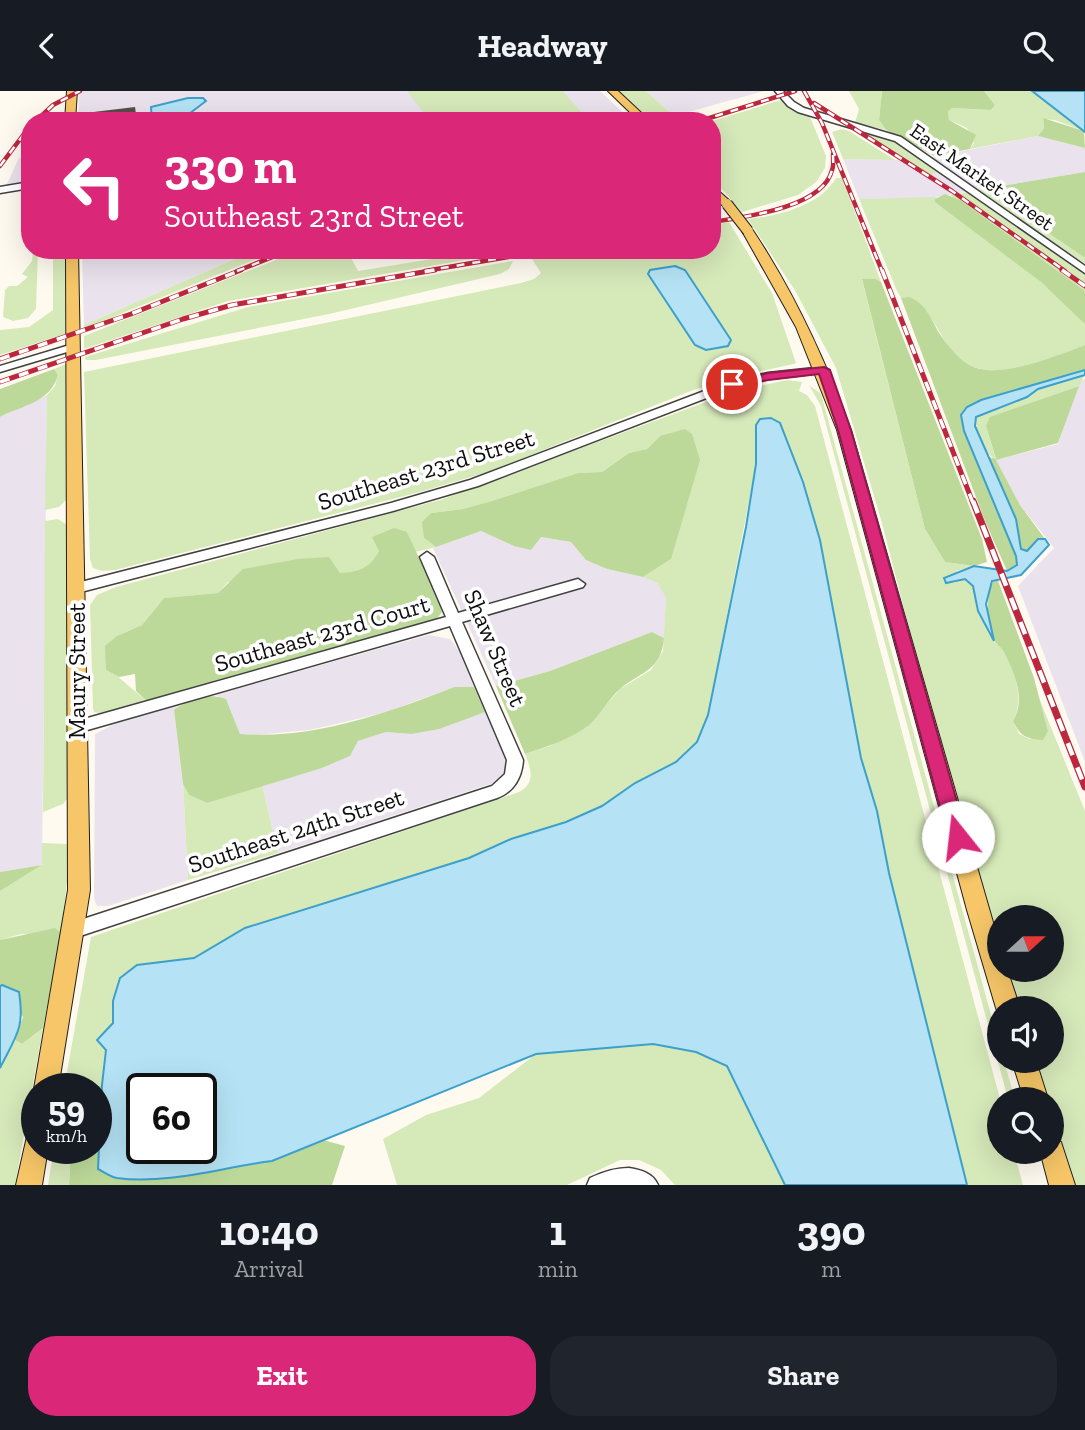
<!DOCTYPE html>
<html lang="en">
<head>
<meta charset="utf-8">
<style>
  body { margin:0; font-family:"Zilla Slab",serif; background:#20242c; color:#f1f3f6; height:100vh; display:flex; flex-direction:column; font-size:26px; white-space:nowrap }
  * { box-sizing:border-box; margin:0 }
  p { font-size:23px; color:#9ea1a6 }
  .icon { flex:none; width:38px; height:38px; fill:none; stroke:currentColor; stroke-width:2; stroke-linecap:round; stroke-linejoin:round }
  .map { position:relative; height:1094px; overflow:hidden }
  .sheet { display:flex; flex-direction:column; background:#171b24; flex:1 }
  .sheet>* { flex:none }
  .guide { position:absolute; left:21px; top:21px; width:700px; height:147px; border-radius:28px; box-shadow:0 7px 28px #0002; background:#db2777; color:#fff; overflow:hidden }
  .needle { width:46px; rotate:69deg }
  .buttons { position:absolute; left:987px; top:814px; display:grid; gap:14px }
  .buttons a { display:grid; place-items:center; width:77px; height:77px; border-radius:50%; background:#171b24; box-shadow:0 7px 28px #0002; font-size:35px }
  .speed { position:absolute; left:21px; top:982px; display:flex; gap:14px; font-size:35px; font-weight:700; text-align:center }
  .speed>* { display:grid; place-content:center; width:91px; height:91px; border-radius:50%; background:#171b24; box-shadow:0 7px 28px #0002; line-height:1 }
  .speed small { font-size:18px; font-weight:400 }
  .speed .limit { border:4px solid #111; border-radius:10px; background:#fff; color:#111 }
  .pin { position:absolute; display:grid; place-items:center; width:60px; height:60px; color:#fff; margin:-30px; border:4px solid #fff; border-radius:50%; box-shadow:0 2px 7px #0007 }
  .me { position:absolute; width:77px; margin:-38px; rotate:344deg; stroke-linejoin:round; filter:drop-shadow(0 0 5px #0008) }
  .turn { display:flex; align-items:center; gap:24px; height:147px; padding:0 28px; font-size:32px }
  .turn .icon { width:91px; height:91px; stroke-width:2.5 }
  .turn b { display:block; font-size:49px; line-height:60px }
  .eta { display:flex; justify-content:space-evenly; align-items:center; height:119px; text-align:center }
  .eta b { font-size:42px; font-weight:700; line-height:49px }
  .primary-button { display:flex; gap:14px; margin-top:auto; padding:14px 28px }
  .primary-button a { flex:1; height:80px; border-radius:28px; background:#db2777; color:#fff; font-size:28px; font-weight:700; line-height:80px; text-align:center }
  .primary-button a+a { background:#20242c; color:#f1f3f6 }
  header { display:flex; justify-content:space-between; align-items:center; height:91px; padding:0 28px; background:#171b24; font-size:32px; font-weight:700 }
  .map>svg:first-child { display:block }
</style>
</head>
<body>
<header><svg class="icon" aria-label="back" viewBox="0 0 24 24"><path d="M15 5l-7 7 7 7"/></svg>Headway<svg class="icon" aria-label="search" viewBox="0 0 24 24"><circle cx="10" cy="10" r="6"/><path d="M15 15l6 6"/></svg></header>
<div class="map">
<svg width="1085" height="1094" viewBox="0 0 1085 1094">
  <rect width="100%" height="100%" fill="#fffaef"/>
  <path fill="#eae2ec" d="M79 0H600L632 30H78Z
    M646 0H764L674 25Z
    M1038 45 1085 57V81L930 107 859 108 843 68 917 69Z
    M30 65V91L6 95 19 67Z
    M82 159H255L84 234Z
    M1085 288V671L1018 495 1054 457 1020 414 996 369 1058 353 1080 290Z
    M47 304 42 774 0 781V326Z
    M481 440 514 455 541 446 571 451 586 469 607 478 643 486 657 492 666 505 664 547 652 541 550 580 496 595 433 457Z
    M428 544 450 548 459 560 474 596H454L386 621 345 631 309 639 256 644 240 643 226 608 215 604Z
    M184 612 174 620 183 693 188 789 108 815H97L94 808 95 643 120 630Z
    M485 621 507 672 508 679 503 689 278 762 262 694 322 677 350 665 358 650 386 641 411 643Z"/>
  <path fill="#d6e9b9" d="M407 0H563L589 30H430Z
    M619 0H646L674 25 652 30Z
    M849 0H882L879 29 886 39 855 32 859 18Z
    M984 0H1032L1084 40 1055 29 1043 28 1044 37 1038 45 970 58 974 52 967 37 949 29 948 21 952 17 991 19 995 14Z
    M781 9 810 26 826 65 825 77 816 91 798 104 742 121 712 87V30Z
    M842 38 849 40 895 69 843 68 832 41Z
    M856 39 895 51 938 80 930 85Z
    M836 87H842L881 191 876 188 862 189 925 438 945 471 974 475 957 480 953 492 965 488 973 495C976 511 984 537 994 551 997 554 1001 555 1003 558 1016 575 1024 612 1013 630L1019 643 1030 648 1048 640 1039 607 1085 720V1094H1074L1052 1029V1008H1046L1034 970H1052V917H1019L1007 879 1052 878V826H999V851L928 611 882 432 836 277 796 201 748 128C778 125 820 115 836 87Z
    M984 98 1085 167V173L978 99Z
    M968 101 1085 181V200L950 104Z
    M937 106 935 108 1041 191 1079 226 1085 233V254C1051 267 1007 289 970 275 941 264 932 203 901 207L897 200 859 108Z
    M729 131 772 202 796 272 793 273 730 287 688 301 491 380 420 401 115 479 102 480 93 477 90 468 84 281 521 192 534 188 541 182 532 168 574 159H712V134Z
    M33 159H38L36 218 28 227 13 230 3 226 5 199 9 195H17L28 186 22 183 32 170Z
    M53 159H66L65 243 0 264V239L29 236 53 219Z
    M255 159H279L83 238 84 234Z
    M301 159H347L358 180 488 159 511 161 228 210 84 258V245Z
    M513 170 509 178 500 183 329 223 96 269H86L85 266 248 216Z
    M66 273 67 408 59 416 45 419 47 304 55 295 58 284 54 278Z
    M1085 284 1079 295 1028 313 986 335 996 369C984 363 975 339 976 326L1027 306 1038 298Z
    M787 289 802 291 799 300 807 304 815 315 1000 1008 999 1060 1014 1061 1023 1094H967L889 782 877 720 861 667 820 449 803 391 780 332 771 327 756 334V373L708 624 697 651 676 671 635 692 602 715 565 731 511 748 469 767 245 837 194 867 137 874 113 910V932L102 994 93 997 64 998 91 846 519 701C536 692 531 678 525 663L550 655 588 634 620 598 651 579 663 560 666 506 657 492 643 486 671 468 660 345 647 358 629 362 602 381 578 382 495 409 463 418 431 422 424 447 436 456 415 461 407 441 379 460 373 471 360 481 228 491 218 502 164 507 142 534 117 545 106 579 117 585 148 611 103 623 94 621 93 617 90 514 97 504 116 496 440 409 733 301Z
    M809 294 821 303 999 953V970H1004L1015 1008H1008L821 315Z
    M58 428 67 434V708L63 713 43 721 45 430Z
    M183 693 189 704 207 712 262 694 278 762 188 789Z
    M42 752 67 753 68 782 61 842 21 843 0 849V800L42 774Z
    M43 937 15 1094H0V977L15 949 22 953Z
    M653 953 696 961 727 975 785 1094H675L661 1079 639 1069H620L567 1094H397L383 1048 426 1024 479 1007 536 963Z
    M54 1057H71L69 1094H48Z"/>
  <path fill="#bcd999" d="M882 0H984L995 14 991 19 952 17 948 21 949 29 976 44 970 58 934 65 886 39 879 29Z
    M1043 27 1084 40 1085 57 1038 45 1044 37Z
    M1085 81V167L984 98Z
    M945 103 960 109 1085 200V233L1041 191 935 111V108Z
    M862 188H876L881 191 982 448 987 471 974 475 945 471 925 438Z
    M909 206C925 212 931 227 939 242 946 252 958 268 969 274 998 290 1056 265 1085 254V279L981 309 967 316 961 324 971 358 1016 465 1017 474 1007 480 985 430 901 207Z
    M54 278 58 284C51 311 23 314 0 326V298Z
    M1079 295 1058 352 996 369 1020 414 1045 448H1038L1027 460 1021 458 1016 428 989 366 996 368 986 335 990 326Z
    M685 338 692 343 700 369 671 468 643 486 607 478 586 469 571 451 541 446 531 459 514 455 481 440 436 456 424 447 422 431 431 422 463 418 495 409 578 382 602 381 629 362 647 358 660 345Z
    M394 437 407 441 439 510 442 521 436 529 148 611 136 600 135 583 119 586 106 579 105 555 117 545 142 534 164 507 218 502 243 478 298 468 329 466 340 482C359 481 369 478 379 460L372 446Z
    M997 487 1034 587 1048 640 1043 649C1026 648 1020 645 1013 630 1026 609 1015 582 1004 561 1002 556 996 554 994 549 987 535 984 495 997 487Z
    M652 541 664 547C661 579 643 580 621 597 609 607 601 623 589 634 571 648 546 656 525 663L496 595 550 580Z
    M454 596H474L485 621 439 638 411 643 386 641 358 650 350 665 322 677 207 712 189 704 183 693 174 619C188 609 209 601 226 608L240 643C311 649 388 622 454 596Z
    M42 774 0 800V781Z
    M55 837 61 842 43 937 22 953 15 949 23 926 0 895V849Z
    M102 994 98 1077 230 1075 272 1070 323 1049 345 1055 332 1094H69L71 1057H96V998L93 997Z"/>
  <path fill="#b5e3f5" stroke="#3da0cb" stroke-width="2" fill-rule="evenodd" d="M1032 0H1085V41Z
    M188 7H203L206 10 185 26V30H152L151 16Z
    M675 175 685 179 731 249 728 255 706 259 695 254 648 183 650 179Z
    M1085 279V284L1038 298 1027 306 976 326 975 335 1016 428 1021 458 1027 460 1038 448H1045L1049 454 1021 484 992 490 986 513 994 550 978 520 973 495 965 488 946 492 944 487 974 475 1007 480 1017 474 1016 465 964 340 961 324 967 316 981 309Z
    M771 327 780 332 803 391 820 449 861 667 877 720 889 782 967 1094H785L727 975 696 961 653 953 536 963 272 1070C223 1076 167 1094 117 1087 111 1086 104 1081 98 1078L102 994 106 959 97 949 113 932V910L120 887 137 874 194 867 245 837 469 767 511 748 566 731 602 715 635 692 676 671 697 651 708 624 746 436 756 373V334L760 328ZM142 998H201V1057H142Z
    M2 894 19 901C25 937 16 945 0 977V895Z"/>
  <path fill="#574e4a" d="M135 16 137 30H85V22Z"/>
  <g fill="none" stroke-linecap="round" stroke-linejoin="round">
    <g stroke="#414141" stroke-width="3">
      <path id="minor" d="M775 0H783L794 11 804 17 901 46 1085 175V182L895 50 798 21 788 15Z
        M30 91V97L0 102V96Z
        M73 253 78 256 77 258 0 281V275Z
        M824 276 829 279 828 281 768 288 735 296 478 395 393 420 77 502 70 497 77 492 391 412 470 389 728 291 768 282Z
        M427 461 434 466 458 522 578 488 585 493 583 496 462 531 523 669C522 686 514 701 497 707L74 847 68 845 65 839 68 833 74 831 492 695 505 683 507 669 450 535 77 642 72 640 69 636 72 632 77 630 446 526 420 466Z
        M629 1077C641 1079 653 1082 658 1094H587L590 1087C603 1081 615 1077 629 1077Z"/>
    </g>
    <g stroke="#1f1f1f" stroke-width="2">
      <path id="major" d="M67 0H77L75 30H65Z
        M608 0H618L650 30H639Z
        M712 94 731 111V115H723L712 104Z
        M744 138H752C794 201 825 268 851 339L999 852V878H1007L1020 917H999V924L996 917 967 819 837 339 796 236 742 140Z
        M66 159H78L90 799 58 998H37V1005L34 998 68 799Z
        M1012 970H1036L1048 1008H1024Z
        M37 1038V1057H48L42 1094H16L28 1041Z
        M1052 1047 1061 1051 1075 1094H1049L1040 1060H1052Z"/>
    </g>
    <use href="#minor" fill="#fff" fill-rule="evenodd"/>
    <use href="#major" fill="#f6c668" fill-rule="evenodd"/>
    <g stroke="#bc273d" stroke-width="4.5">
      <path id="rail-far2" d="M804 0 822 32 882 180
        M814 12 952 100 1065 180
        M36 30 53 14 80 0
        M700 30 795 0
        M0 75 30 35
        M712 131C744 126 823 117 832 79 834 75 833 68 833 63
        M237 180 290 159
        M425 180 549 159"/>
    </g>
    <g stroke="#bc273d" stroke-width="5">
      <path id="rail-far1" d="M882 179 973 412
        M1062 179 1085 195
        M0 268 131 223 241 179
        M0 291 183 228 232 214 435 179"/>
    </g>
    <g stroke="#bc273d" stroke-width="7">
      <path id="rail" d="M973 410 1085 696"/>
    </g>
    <use href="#rail-far2" stroke="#fff" stroke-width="2.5" stroke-dasharray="8" stroke-linecap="butt"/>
    <use href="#rail-far1" stroke="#fff" stroke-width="3.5" stroke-dasharray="10" stroke-linecap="butt"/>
    <use href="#rail" stroke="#fff" stroke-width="4.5" stroke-dasharray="13" stroke-linecap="butt"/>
    <g stroke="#1f1f1f" stroke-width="12" stroke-linecap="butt">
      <path id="major-bridge" d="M727 113 748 140"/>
    </g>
    <use href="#major-bridge" stroke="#f6c668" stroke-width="10"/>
  </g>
  <path fill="#db2777" stroke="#8e194d" stroke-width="2" d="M824 276 830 279 851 339 967 746 964 752 958 755 951 752 948 746 838 339 819 283 768 289 732 297 725 293 768 282Z"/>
  <g text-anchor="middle" stroke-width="7" stroke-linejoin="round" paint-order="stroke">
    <g font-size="21" fill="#0e0e0e" stroke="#fff">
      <text transform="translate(982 86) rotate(35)" y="7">East Market Street</text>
    </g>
    <g font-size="24" fill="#0e0e0e" stroke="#fff">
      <text transform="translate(426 379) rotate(-17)" y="8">Southeast 23rd Street</text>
      <text transform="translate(322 543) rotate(-16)" y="8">Southeast 23rd Court</text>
      <text transform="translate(495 557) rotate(67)" y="8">Shaw Street</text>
      <text transform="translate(77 580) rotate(-90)" y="8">Maury Street</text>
      <text transform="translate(296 740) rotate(-18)" y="8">Southeast 24th Street</text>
    </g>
  </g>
</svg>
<div class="buttons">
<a><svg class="needle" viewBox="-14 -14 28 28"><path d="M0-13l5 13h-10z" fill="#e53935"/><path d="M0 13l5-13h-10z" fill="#9ea1a6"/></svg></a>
<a><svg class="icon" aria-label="sound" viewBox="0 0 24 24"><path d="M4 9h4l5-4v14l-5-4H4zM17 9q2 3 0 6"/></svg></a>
<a><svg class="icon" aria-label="search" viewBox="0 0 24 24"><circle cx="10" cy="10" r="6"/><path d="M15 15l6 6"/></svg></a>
</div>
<div class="speed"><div>59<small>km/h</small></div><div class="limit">60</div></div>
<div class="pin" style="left:732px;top:293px;background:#d93025"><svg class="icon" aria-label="arrive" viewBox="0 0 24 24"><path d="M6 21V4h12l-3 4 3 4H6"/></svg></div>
<svg class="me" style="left:958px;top:746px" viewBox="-20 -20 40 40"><circle r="19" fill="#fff"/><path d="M0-13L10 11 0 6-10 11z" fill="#db2777"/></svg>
<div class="guide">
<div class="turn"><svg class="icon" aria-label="left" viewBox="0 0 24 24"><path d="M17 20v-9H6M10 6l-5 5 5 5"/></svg><div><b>330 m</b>Southeast 23rd Street</div></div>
</div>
</div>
<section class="sheet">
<div class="eta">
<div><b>10:40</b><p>Arrival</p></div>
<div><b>1</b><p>min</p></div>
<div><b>390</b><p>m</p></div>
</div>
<div class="primary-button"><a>Exit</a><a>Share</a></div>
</section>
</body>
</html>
